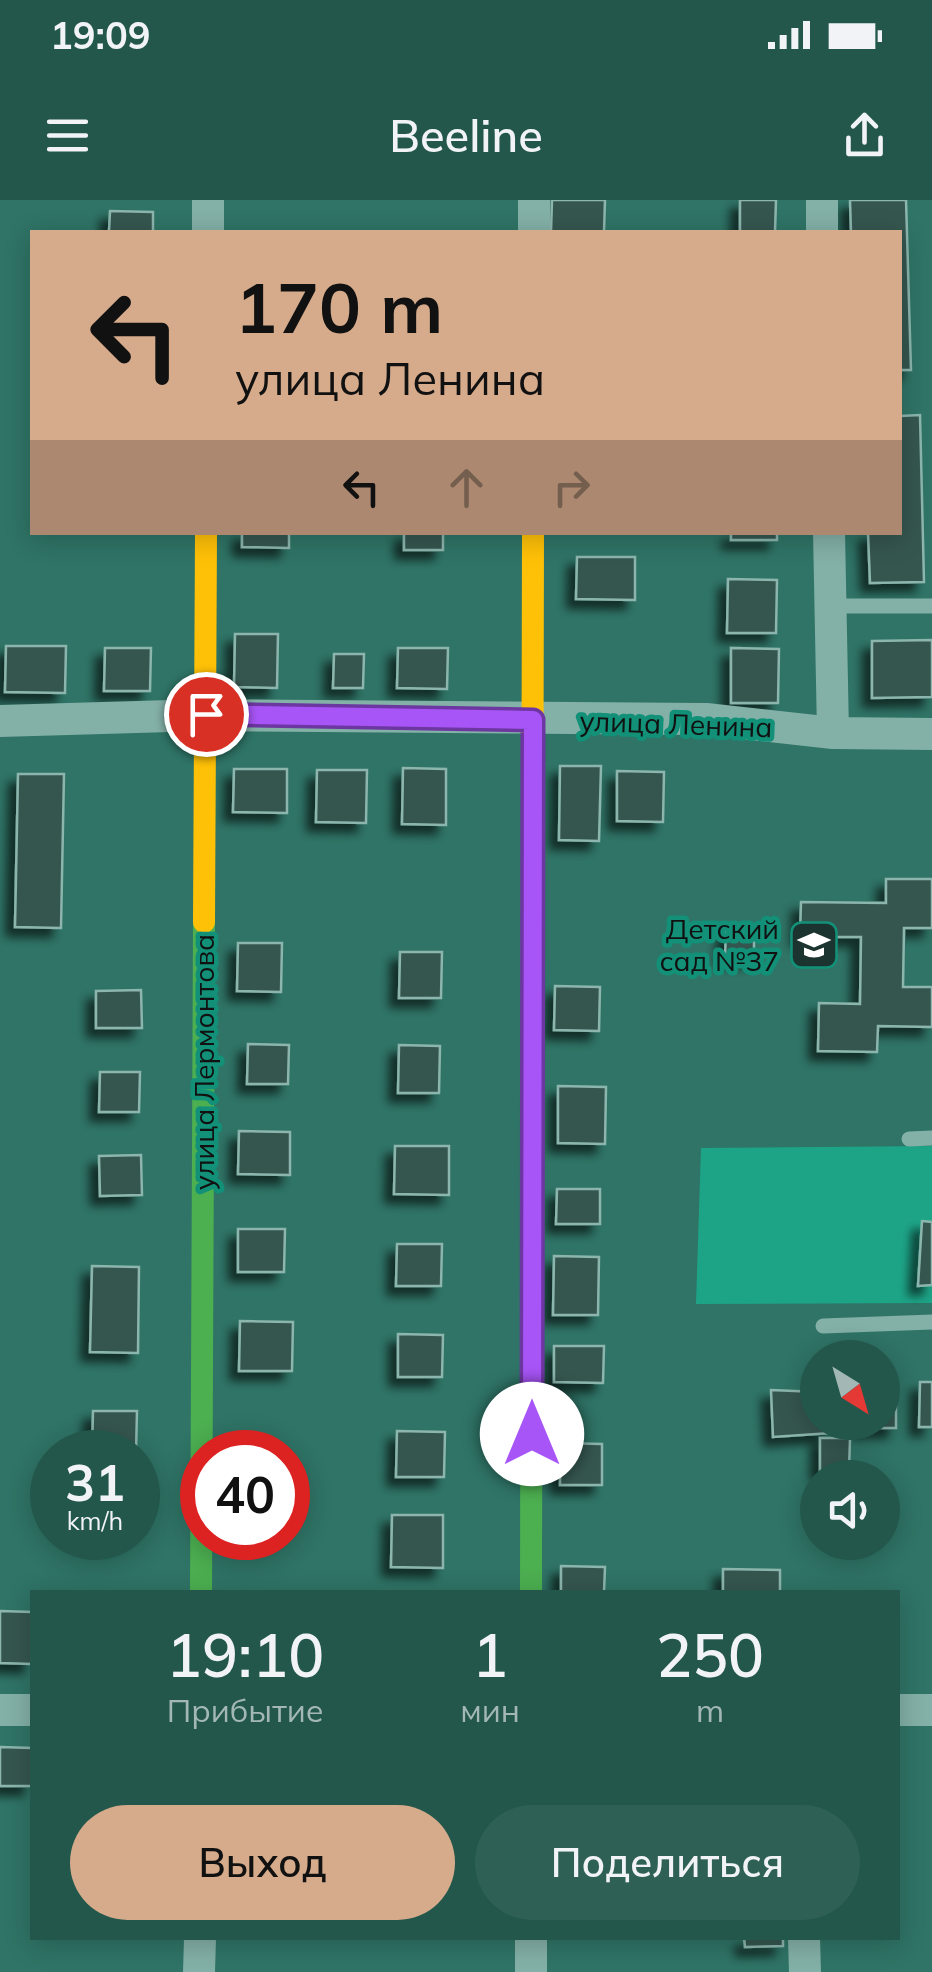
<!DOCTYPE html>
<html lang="ru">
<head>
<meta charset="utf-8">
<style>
  body { margin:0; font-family:Mulish,sans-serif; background:#2f6056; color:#f1f3f6; height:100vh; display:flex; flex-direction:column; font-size:38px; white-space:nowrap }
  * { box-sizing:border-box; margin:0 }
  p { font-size:32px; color:#a3b8b5 }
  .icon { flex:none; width:55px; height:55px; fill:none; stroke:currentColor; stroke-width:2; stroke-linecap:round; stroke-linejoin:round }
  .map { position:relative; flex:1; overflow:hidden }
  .side { position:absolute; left:30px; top:1390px; width:870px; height:350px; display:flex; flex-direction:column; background:#23574c; border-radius:0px; box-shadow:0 5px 25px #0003 }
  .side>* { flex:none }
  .banner { position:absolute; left:30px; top:30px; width:872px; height:305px; border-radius:0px; box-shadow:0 5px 25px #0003; background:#d6ab8b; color:#111; overflow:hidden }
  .needle { width:65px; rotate:143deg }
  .tools { position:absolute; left:800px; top:1140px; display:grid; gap:20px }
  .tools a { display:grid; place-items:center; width:100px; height:100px; border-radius:50%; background:#23574c; box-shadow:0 5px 25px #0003; font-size:50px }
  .speed { position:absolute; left:30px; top:1230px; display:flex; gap:20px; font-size:50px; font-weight:700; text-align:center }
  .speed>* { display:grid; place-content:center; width:130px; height:130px; border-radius:50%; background:#23574c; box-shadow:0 5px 25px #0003; line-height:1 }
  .speed small { font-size:25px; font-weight:400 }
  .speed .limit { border:15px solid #d22; background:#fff; color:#111 }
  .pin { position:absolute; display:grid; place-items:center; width:85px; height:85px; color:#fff; margin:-42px; border:5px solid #fff; border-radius:50%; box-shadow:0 2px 10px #0007 }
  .me { position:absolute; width:110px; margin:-55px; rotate:0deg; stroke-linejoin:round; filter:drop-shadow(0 0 8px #0008) }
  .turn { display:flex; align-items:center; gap:35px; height:210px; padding:0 40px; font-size:45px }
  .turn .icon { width:130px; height:130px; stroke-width:2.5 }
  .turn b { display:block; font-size:70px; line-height:85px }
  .lanes { display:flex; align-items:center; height:95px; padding:0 40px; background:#0003; justify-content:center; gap:50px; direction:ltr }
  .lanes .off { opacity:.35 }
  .eta { display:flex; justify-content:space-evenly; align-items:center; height:170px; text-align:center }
  .eta b { font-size:60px; font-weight:600; line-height:70px }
  .action { display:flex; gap:20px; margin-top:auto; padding:20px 40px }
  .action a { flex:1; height:115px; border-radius:60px; background:#d6ab8b; color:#111; font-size:40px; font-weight:600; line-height:115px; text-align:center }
  .action a+a { background:#2f6056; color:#f1f3f6 }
  .status { display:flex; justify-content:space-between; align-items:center; height:70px; padding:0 50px; background:#23574c; direction:ltr }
  .status svg { height:28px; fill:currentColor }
  header { display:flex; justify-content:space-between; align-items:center; height:130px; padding:0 40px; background:#23574c; font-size:45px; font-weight:600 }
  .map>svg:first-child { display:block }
</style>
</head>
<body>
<div class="status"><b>19:09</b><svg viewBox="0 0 49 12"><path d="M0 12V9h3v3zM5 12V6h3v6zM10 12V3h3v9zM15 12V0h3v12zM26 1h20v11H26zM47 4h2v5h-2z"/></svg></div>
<header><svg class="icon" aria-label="menu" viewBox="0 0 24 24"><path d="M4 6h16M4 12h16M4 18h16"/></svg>Beeline<svg class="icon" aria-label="share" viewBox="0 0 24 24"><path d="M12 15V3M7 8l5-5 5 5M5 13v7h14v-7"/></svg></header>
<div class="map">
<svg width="932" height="1772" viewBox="0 0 932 1772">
  <defs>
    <filter id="shadow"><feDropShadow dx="-9" dy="9" stdDeviation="5" flood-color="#0009"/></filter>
  </defs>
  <rect width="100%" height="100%" fill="#2f7466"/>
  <path fill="#1da487" d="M932 946V1103L696 1104 701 948Z"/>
  <path fill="#365750" stroke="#8bb5ad" stroke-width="2.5" filter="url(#shadow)" d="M552 0H605L604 32H551Z
    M740 0H776L775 32H740Z
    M850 0H906L911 170H900V32H851Z
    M110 11 153 12V32H109Z
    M920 215 924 382 870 383 868 332H900V216Z
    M242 332H289V348L242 347Z
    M404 332H443V350H404Z
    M731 332H777V340H731Z
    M577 357H635V400L576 399Z
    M728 379 777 380 776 433H727Z
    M235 434H278L277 488 234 487Z
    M932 440V497L872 498V441Z
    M6 446H66L65 493 5 492Z
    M105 448H151L150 491H104Z
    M398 448H448L447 489 397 488Z
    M731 448 779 449 778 503H731Z
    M334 454H364L363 488H333Z
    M560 566H601L599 641 559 640Z
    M403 568 446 569V625L402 624Z
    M234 569H287V613L233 612Z
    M317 570H367L366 623 316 622Z
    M617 571 664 572 663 622 617 621Z
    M18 574H64L61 728 15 727Z
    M886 679H932V728H904L903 787H932V827L878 826 877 852 818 851 819 803 860 804 861 737H800L801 702 886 703Z
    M726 730H754V758L725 757Z
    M238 743H282L281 792 237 791Z
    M400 752H442L441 798H399Z
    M555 786 600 787 599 831 554 830Z
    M141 790 142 828H96V791Z
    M248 844 289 845 288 884H247Z
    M399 845 440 846 439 893H398Z
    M100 872H140L139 912H99Z
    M558 886 606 887 605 944 558 943Z
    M239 931 290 932V975L238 974Z
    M395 946H449V995L394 994Z
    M141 955 142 995 100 996 99 956Z
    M557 989H600V1024H556Z
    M922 1021 932 1022V1085L918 1086Z
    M238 1029H285L284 1072H238Z
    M397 1044H442L441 1086H396Z
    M554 1056 599 1057 598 1115H553Z
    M92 1066 139 1067 138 1153 90 1152Z
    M240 1121 293 1122 292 1171H239Z
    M398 1134 443 1135 442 1177H398Z
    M554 1146H604L603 1183 554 1182Z
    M920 1182H932V1227H919Z
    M882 1183H896V1228H860V1222H882Z
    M771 1190 818 1192V1222H831V1233L773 1237Z
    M93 1211H137L136 1252H92Z
    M397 1231 445 1232 444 1277H396Z
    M820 1238H850L849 1271H820Z
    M561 1243 602 1244V1285H560Z
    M228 1248H269V1252H228Z
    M392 1315H443V1368L391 1367Z
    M561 1366 605 1367 604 1392H561Z
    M723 1369 780 1370V1392H723Z
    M0 1411 32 1412V1464L0 1463Z
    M0 1547 32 1548V1586H0Z
    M744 1738H783V1746L745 1747Z"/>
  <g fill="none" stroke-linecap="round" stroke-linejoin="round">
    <path stroke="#83b0a7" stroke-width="15" d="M830 406H932
      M909 939 932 938
      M823 1126 932 1122"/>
    <path stroke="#83b0a7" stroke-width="32" d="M822 0V32
      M208 32V0
      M534 32V0
      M829 332 833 533
      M0 521 205 515 706 519 833 533 932 534
      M0 1510H32
      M898 1510H932
      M804 1738 805 1772
      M199 1772 200 1738
      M531 1772V1738"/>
    <path stroke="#4caf50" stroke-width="22" d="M201 1392 204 722
      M531 1392 532 781"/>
    <path stroke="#ffc107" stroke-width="22" d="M204 722 206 332
      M532 781 533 332"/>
  </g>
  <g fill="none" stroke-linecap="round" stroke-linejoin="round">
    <g stroke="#6d37a1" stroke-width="25">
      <path id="route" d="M206 514 533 520 532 1234"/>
    </g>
    <use href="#route" stroke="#a855f7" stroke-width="18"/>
  </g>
  <defs>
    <g id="school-square" transform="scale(2.5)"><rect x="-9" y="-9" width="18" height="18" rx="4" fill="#1c342f" stroke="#129178"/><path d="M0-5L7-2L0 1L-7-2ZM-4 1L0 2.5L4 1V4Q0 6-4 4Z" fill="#fff"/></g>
  </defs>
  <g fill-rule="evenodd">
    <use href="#school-square" x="814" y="745"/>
  </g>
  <g text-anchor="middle" stroke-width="9" stroke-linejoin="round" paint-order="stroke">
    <g font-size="28" fill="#111" stroke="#129178">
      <text transform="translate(676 524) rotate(2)" y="10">улица Ленина</text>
      <text transform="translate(204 862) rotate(-90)" y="10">улица Лермонтова</text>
    </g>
    <g font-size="28" fill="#111" stroke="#129178" text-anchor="end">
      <text x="779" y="739">Детский<tspan x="779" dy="32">сад №37</tspan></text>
    </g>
  </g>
</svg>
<div class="tools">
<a><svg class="needle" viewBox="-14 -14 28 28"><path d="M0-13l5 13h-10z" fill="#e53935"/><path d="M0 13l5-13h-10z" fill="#a3b8b5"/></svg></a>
<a><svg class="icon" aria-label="sound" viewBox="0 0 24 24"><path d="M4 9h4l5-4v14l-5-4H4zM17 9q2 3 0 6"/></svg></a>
</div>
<div class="speed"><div>31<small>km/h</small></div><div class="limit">40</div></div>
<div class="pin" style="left:206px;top:514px;background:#d93025"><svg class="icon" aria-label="arrive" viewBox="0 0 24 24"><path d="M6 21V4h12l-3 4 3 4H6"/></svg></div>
<svg class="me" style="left:532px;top:1234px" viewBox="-20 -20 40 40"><circle r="19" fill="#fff"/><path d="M0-13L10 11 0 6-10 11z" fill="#a855f7"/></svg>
<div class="banner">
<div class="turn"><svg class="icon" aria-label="left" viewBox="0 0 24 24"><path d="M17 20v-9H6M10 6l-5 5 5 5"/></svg><div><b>170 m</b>улица Ленина</div></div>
<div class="lanes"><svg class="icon" aria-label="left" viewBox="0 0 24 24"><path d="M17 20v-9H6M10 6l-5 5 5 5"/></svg><svg class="icon off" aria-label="ahead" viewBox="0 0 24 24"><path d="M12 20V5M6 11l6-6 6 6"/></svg><svg class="icon off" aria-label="right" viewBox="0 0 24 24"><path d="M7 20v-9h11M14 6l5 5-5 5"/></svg></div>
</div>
<section class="side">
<div class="eta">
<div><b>19:10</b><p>Прибытие</p></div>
<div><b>1</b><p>мин</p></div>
<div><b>250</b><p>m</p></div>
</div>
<div class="action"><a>Выход</a><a>Поделиться</a></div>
</section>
</div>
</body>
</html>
